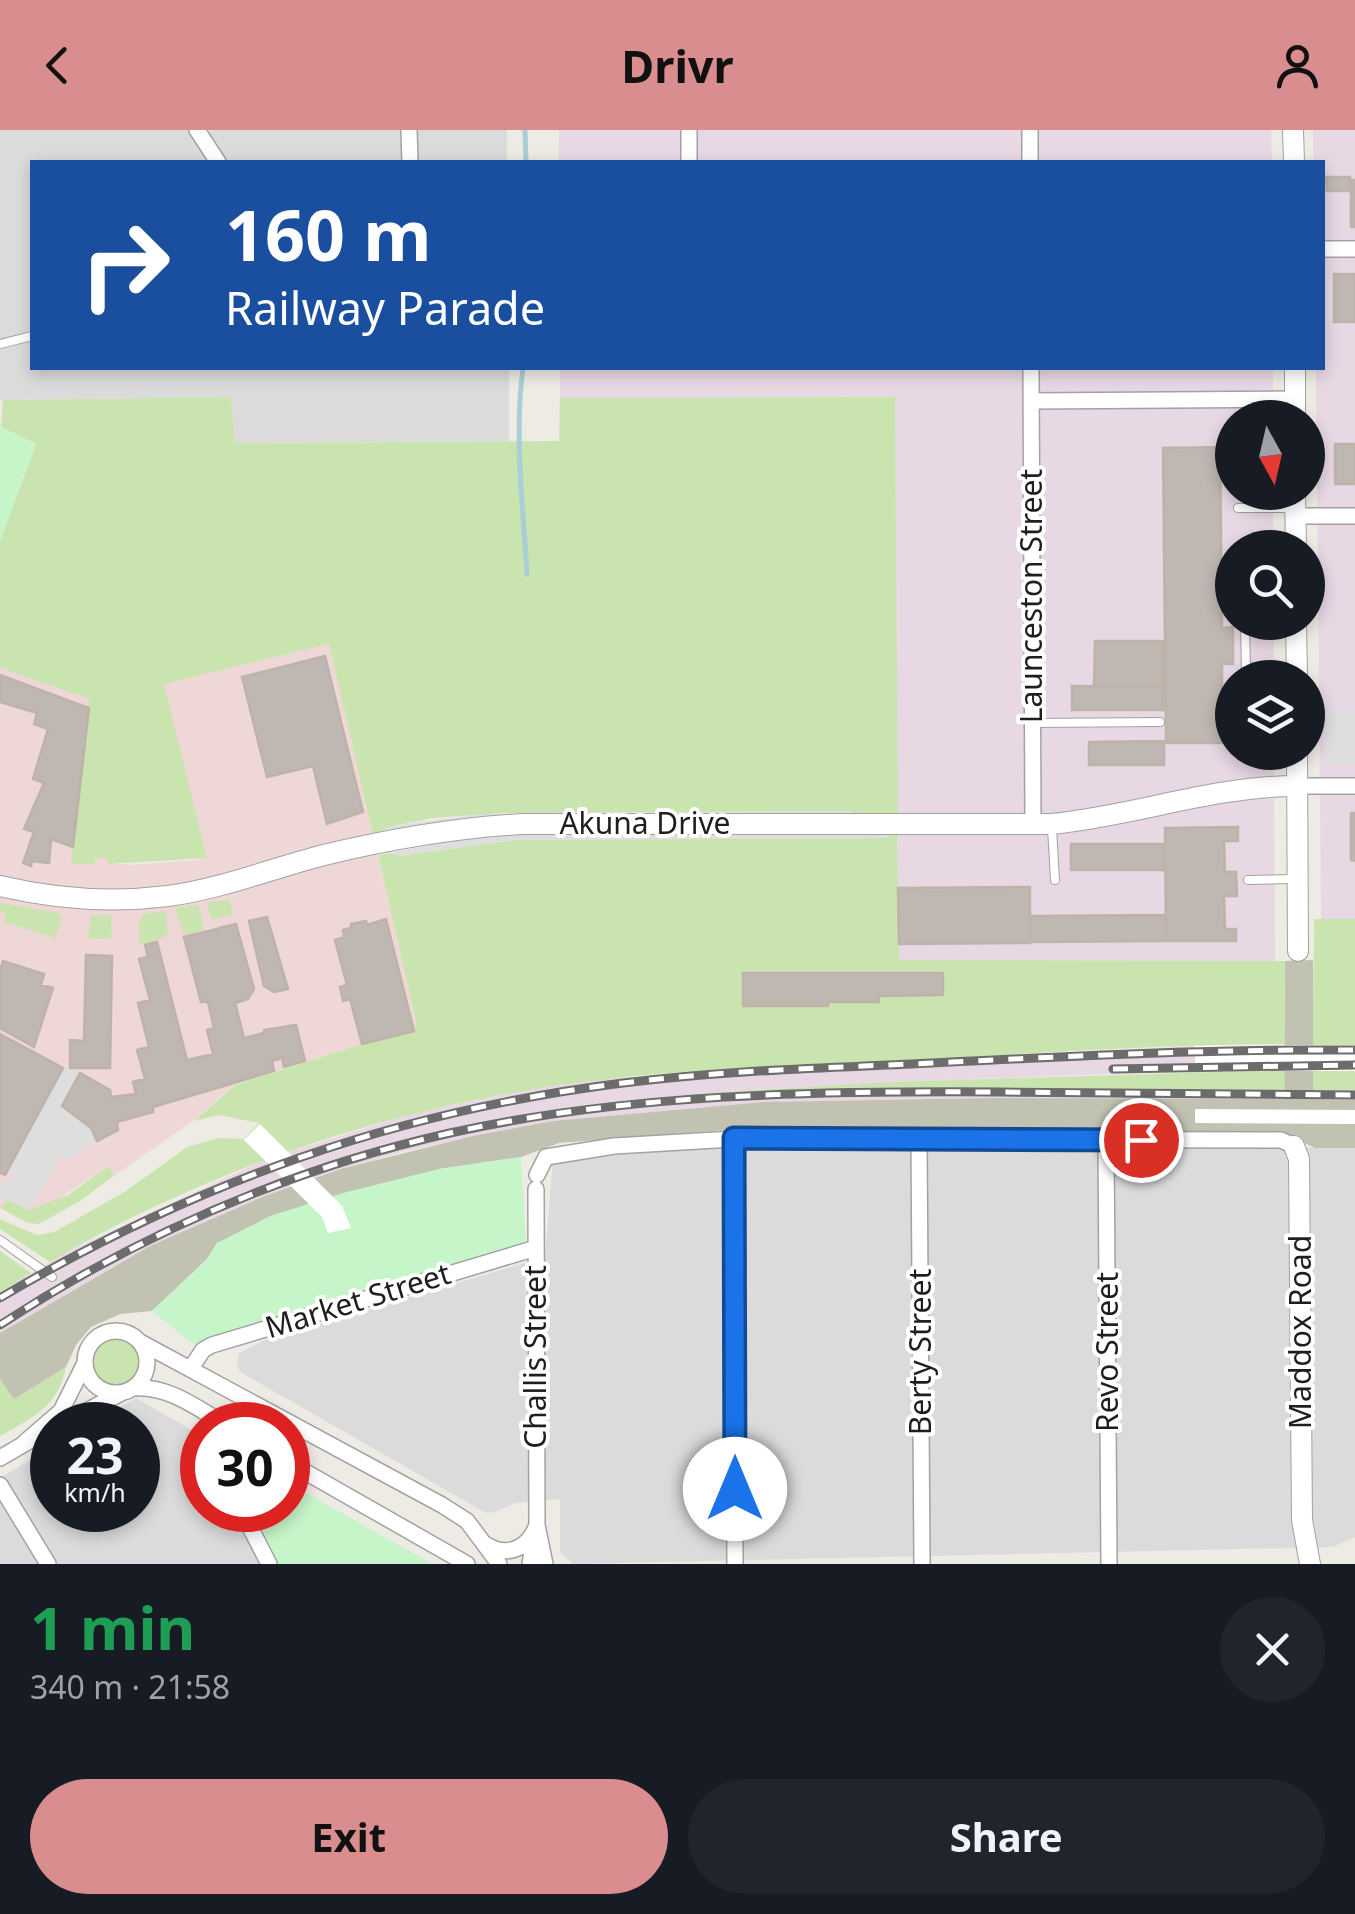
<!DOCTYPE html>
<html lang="en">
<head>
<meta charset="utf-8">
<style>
  body { margin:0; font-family:"Noto Sans",sans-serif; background:#20242c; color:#f1f3f6; height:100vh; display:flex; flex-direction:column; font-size:38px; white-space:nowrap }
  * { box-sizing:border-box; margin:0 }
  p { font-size:32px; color:#9ea1a6 }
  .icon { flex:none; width:55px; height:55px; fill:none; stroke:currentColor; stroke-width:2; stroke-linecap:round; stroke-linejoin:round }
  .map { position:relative; height:1434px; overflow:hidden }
  .sheet { display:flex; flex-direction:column; background:#171b24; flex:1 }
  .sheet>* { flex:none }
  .hud { position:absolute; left:30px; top:30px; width:1295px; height:210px; border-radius:0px; box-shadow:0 5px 15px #0003; background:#1a4fa0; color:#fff; overflow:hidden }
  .needle { width:65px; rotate:172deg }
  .buttons { position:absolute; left:1215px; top:270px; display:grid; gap:20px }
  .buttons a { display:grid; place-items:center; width:110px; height:110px; border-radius:50%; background:#171b24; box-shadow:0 5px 15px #0003; font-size:50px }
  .speed { position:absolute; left:30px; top:1272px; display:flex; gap:20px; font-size:50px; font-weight:700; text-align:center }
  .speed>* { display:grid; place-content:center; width:130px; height:130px; border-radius:50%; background:#171b24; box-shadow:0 5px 15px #0003; line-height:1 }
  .speed small { font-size:25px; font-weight:400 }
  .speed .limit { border:15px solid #d22; background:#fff; color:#111 }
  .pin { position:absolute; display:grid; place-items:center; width:85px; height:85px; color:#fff; margin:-42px; border:5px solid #fff; border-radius:50%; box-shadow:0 2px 10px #0007 }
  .me { position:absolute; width:110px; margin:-55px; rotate:0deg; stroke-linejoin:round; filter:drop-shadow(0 0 8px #0008) }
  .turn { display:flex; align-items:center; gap:35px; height:210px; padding:0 30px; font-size:45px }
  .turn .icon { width:130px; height:130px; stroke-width:2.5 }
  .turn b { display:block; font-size:70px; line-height:85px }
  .round { display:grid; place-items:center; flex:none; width:105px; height:105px; border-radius:52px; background:#20242c }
  .overview { display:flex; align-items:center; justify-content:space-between; height:170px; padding:0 30px }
  h1 { font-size:60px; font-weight:700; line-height:75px; color:#1e9e55 }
  .cta { display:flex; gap:20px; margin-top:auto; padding:20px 30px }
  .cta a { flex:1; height:115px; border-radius:60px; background:#d98d8f; color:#111; font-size:40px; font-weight:700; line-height:115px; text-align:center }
  .cta a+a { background:#20242c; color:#f1f3f6 }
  header { display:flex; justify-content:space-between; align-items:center; height:130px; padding:0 30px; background:#d98d8f; color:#111; font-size:45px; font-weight:700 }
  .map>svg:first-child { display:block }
</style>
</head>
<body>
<header><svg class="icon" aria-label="back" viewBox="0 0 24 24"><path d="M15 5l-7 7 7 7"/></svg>Drivr<svg class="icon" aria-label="person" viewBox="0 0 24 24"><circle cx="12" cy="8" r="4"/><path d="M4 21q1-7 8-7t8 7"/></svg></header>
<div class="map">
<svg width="1355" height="1434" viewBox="0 0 1355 1434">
  <rect width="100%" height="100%" fill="#eeebe5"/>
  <path fill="#dcdbdb" d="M0 0H507V32H32V238H509V311L234 313 231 267 0 270Z
    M759 1015 1355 1018V1407L1333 1417 573 1434 560 1422V1369L515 1373 495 1382 486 1383 242 1243 237 1237 239 1223 265 1210 545 1127 553 1029Z
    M136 1268 202 1306V1380H288V1353L432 1434H0V1348L52 1317V1380H138V1295H90Z"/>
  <path fill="#eed7d6" d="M329 514 417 896 235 954 193 991 115 1045 108 1036 55 1071 29 1080 9 1070 0 1078V538L89 569 94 733V728H108V733L131 735 197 730 207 727 163 554Z"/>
  <path fill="#e7d8e4" d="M559 0H1271L1272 32H559Z
    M1313 0H1355V789H1321L1316 238H1322V32H1314Z
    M560 238H1273V287L1232 288V362L1273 363V417L1232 418V492L1274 493V547L1232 548V622L1274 623 1275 831 898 830 895 267 560 268Z
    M1194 916 1196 941 890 952 706 963 647 969 851 957 987 956 1285 960V969L987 968 764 972 553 991 401 1022 262 1067 150 1116 0 1203V1162L67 1122 267 1029 411 984 533 958 602 949Z
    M1313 960H1355V970L1314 969Z"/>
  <path fill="#c2c2b2" d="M1313 830 1314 969 1355 970V1018H1315L1292 1007 1271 1003 1188 1001 724 1000 559 1013 521 1027 439 1039 217 1113 207 1129 152 1181 120 1184 91 1197 76 1215 66 1237 14 1270 0 1249V1203L150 1116 262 1067 341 1039 473 1006 553 991 764 972 987 968 1284 969 1285 831Z"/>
  <path fill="#cae4af" d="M231 267 235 313 559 311 560 268 895 267 898 687H858L852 682 843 681 504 683 433 688 393 696 373 705 329 514 164 554 207 728 108 734 107 728H95L94 734H71L89 569 0 538V411L36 314 1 297 3 270Z
    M897 701 899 830 1285 831 1284 914C1153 915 1023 924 892 931 794 936 695 938 598 950 407 973 215 1034 50 1132L0 1099V1089L37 1105 54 1102 126 1061 187 1017 219 1008 244 1009 259 993 219 985 194 991 235 955 417 896 378 725 390 723 399 726 514 710 885 708Z
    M229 769 233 784 212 790 207 773Z
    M0 773 59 783 62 788 55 808 8 793 3 795 6 784 0 782Z
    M198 775 204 796 201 801 184 805 175 778Z
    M166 781 168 805 151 813 139 814V791L144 784Z
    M91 785H111L112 808 88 809Z
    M1314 789H1355V915H1313Z
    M1284 940 1285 960 851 957 573 977 706 963 890 952Z
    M1313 940 1355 941V960H1313Z
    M108 1036 115 1045 80 1071 39 1094 28 1093 0 1078 9 1069 29 1080 68 1065Z
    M0 1121 31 1143 0 1162Z
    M92 1233a24 24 0 1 1 48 0a24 24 0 1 1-48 0Z
    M66 1237C59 1276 32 1288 0 1306V1249L14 1269Z"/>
  <path fill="#c6f5c9" d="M0 297 36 314 0 411Z
    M521 1027 526 1112 193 1214 152 1181 207 1129 217 1113 270 1086 343 1063 439 1039Z
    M288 1353 432 1434H277L258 1402 256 1383 257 1380H288Z"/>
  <path fill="#dedede" d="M1355 580V633L1324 634V581Z
    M843 681 852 682 858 687 381 704 393 696 482 684Z
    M897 701 885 708 514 710 399 726 390 723 471 707 509 704Z
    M66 935 80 943 62 976 91 998 97 1011 68 1030 58 1025 56 1029 61 1032 49 1045 29 1080 0 1067V1052L11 1051 17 1046 7 1040Z"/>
  <path fill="#fff" d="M1355 915V941H1196L1194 916Z
    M1195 979 1355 980V994L1195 993Z
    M260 994 342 1076 351 1098 328 1103 322 1087 244 1010Z"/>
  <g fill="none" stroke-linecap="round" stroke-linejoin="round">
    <path stroke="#a9ced8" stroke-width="5" d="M525 0 526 32
      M523 238C514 305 523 376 527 444"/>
  </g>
  <path fill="#bfb7b2" stroke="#bfb2a9" stroke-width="2.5" d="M1326 47H1350L1351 61H1327Z
    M1351 50H1355V97H1351Z
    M1334 144H1355V192H1334Z
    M1335 314H1355V354H1335Z
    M1220 317 1222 498 1233 497V534H1222V573H1232V598H1223V613H1166L1163 318Z
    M1095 511H1163V555H1094Z
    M325 526 363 682 327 694 313 636 267 647 242 547Z
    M0 545 89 578 73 717 51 709 49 733 32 731 31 736 23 733 34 702 24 699 44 653 33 649 48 599 34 594 37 583 0 572Z
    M1072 556 1163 557V580H1072Z
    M1164 611V635H1089V612Z
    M1351 683H1355V731L1351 730Z
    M1238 697V711H1224L1225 742H1236L1237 766H1224L1225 799H1236V811H1166L1165 698Z
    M1071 714H1164V740H1071Z
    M1030 757V813L899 814 898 758Z
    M1165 785V811L1031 812V786Z
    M267 787 288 859 274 862 264 856 249 791Z
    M386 789 414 901 362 914 350 869 343 871 340 857 347 855 335 810 344 807 343 800 351 798V794L366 791 367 795Z
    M236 794 254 859 248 869 235 873 244 908 264 903V900L296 895 305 931 284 937 282 928 272 931 274 941 153 977V982L117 992 118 1000 97 1011 91 998 62 976 80 943 110 960 111 967 136 964 133 952 145 949 137 920 149 917 138 873 150 870 139 829 148 827 145 815 157 812 187 930 213 924 207 900 214 898 208 872H201L184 807 217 799 218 806 219 798Z
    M86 825 112 826 110 938H70V910L84 911Z
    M3 831 44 844 41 855 53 858 34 917 0 898V841Z
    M743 843H943V865L879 866V872H828V876H743Z
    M0 904 63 938 5 1045 0 1043Z"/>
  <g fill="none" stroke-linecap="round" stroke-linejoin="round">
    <g stroke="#a2a2a2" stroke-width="10">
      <path id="service" d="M0 214 32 206
        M1238 378H1294
        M1245 492 1246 544 1294 545
        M1034 593 1160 592
        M1052 698 1055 750
        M1248 750 1293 749
        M0 1110 52 1147"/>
    </g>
    <g stroke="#a2a2a2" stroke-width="18">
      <path id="minor" d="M197 0 218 32
        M409 0 410 32
        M689 0V32
        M1030 0V32
        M1322 119H1355
        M1031 238 1033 694
        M1031 271 1295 269
        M1296 386H1355
        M1297 656H1355
        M733 1009 735 1434
        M919 1010 922 1434
        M1106 1010 1109 1434
        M537 1045 546 1027 614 1016 733 1009 1281 1010 1294 1016
        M536 1059 537 1395 545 1434
        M85 1232a31 31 0 1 1 62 0a31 31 0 1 1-62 0Z
        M140 1212 442 1375 467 1391 499 1434
        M191 1238 203 1220 212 1215 536 1118
        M133 1258C168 1255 197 1278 226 1295
        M60 1295 121 1263
        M24 1313 61 1281 84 1235
        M0 1328 31 1310
        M288 1332 467 1434
        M0 1355 48 1434
        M248 1380 251 1399 269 1434
        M485 1414C507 1428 528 1419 537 1395
        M530 1434 535 1404"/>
    </g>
    <g stroke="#a2a2a2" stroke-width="22">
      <path id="tertiary" d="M1293 0 1294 32
        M1295 238V288
        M1295 362 1296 418
        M1296 492 1297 548
        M1297 622 1298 821
        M0 756C55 769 112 773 168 766 221 759 273 738 324 725 390 709 454 698 522 694H1051C1134 686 1213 656 1297 656
        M1294 1016 1299 1029 1302 1390 1310 1434"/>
    </g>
    <use href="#service" stroke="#fff" stroke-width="8"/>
    <use href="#minor" stroke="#fff" stroke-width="15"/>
    <use href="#tertiary" stroke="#fff" stroke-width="20"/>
    <g stroke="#6c6c6c" stroke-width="9">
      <path id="rail" d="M1113 939 1355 935
        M0 1168C196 1052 397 981 623 953 726 940 829 938 932 933 1073 926 1214 919 1355 920
        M0 1195C138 1105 290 1039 450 1003 629 963 817 961 1000 962 1118 963 1237 964 1355 965"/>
    </g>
    <use href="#rail" stroke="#fff" stroke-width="5" stroke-dasharray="15" stroke-linecap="butt"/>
  </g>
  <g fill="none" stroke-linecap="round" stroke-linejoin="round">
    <g stroke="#114b97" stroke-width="25">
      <path id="route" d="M735 1359 734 1008 1141 1010"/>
    </g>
    <use href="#route" stroke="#1a73e8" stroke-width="18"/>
  </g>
  <g text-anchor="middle" stroke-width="8" stroke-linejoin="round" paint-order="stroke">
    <g font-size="30" fill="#1e1e1e" stroke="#fff">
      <text transform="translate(1032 466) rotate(-90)" y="10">Launceston Street</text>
      <text x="645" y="704">Akuna Drive</text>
      <text transform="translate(358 1171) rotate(-17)" y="10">Market Street</text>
      <text transform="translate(1301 1202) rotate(-90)" y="10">Maddox Road</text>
      <text transform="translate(921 1222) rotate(-90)" y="10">Berty Street</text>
      <text transform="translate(1108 1222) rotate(-90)" y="10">Revo Street</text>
      <text transform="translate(536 1227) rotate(-90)" y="10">Challis Street</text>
    </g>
  </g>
</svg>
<div class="buttons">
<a><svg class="needle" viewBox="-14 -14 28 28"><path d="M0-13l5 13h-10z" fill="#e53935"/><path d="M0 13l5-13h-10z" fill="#9ea1a6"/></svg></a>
<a><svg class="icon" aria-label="search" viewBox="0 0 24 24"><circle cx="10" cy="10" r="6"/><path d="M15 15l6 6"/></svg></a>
<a><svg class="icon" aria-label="layers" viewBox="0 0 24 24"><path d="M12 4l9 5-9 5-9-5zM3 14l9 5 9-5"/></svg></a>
</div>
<div class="speed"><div>23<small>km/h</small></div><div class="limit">30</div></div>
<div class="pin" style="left:1141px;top:1010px;background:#d93025"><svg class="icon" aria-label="arrive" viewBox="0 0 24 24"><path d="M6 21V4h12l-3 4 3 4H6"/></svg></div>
<svg class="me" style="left:735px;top:1359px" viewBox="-20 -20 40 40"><circle r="19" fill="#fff"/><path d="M0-13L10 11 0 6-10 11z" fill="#1a73e8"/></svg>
<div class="hud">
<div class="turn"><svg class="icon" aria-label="right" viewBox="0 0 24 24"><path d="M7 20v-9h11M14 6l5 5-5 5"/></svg><div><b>160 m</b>Railway Parade</div></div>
</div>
</div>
<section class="sheet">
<div class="overview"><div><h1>1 min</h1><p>340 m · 21:58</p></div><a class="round"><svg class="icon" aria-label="close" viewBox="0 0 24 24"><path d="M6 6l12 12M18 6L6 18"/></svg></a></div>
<div class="cta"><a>Exit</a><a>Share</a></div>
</section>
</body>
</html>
